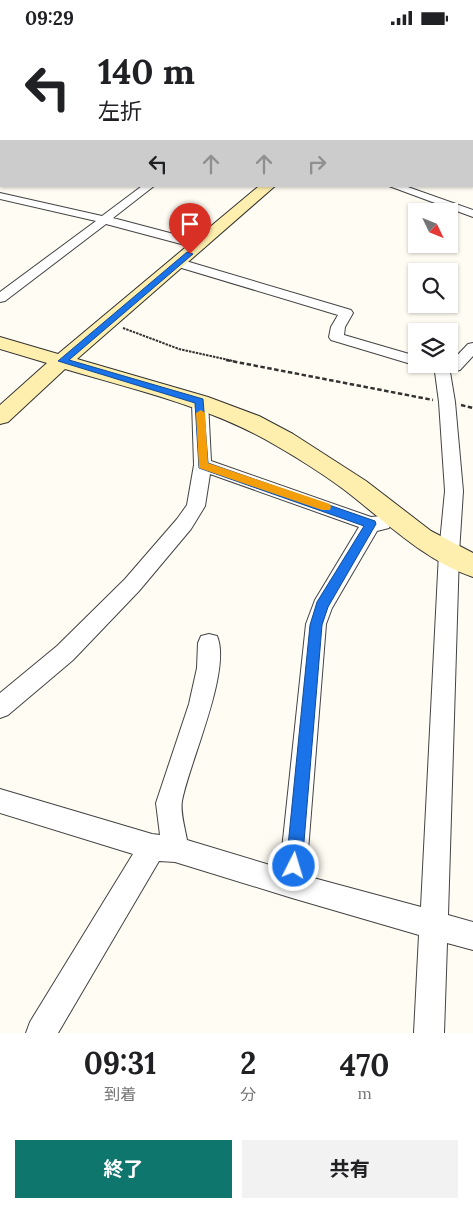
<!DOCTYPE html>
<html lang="ja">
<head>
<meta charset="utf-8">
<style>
  body { margin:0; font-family:Lora,"Noto Sans JP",serif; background:#f2f2f2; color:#202124; height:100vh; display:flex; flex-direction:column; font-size:19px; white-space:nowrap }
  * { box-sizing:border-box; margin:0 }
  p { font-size:16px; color:#757577 }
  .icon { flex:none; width:28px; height:28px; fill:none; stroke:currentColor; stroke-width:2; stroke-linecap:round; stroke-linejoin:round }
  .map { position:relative; height:998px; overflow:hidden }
  .side { display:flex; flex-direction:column; background:#fff; flex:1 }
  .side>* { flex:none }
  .guide { position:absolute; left:0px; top:0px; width:474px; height:152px; box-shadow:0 1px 4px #0004; background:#fff; color:#202124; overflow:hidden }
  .needle { width:32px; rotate:133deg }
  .fabs { position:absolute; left:408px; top:168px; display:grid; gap:10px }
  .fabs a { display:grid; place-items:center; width:50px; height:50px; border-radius:0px; background:#fff; box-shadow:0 1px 4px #0004; font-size:25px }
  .pin { position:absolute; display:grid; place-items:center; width:42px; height:42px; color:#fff; margin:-51px -21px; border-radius:50% 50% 50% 0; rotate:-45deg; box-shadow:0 0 5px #0007 }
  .pin .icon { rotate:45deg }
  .me { position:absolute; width:55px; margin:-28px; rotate:5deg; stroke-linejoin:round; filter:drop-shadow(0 0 4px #0008) }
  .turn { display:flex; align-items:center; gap:18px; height:105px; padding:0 15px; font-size:22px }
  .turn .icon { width:65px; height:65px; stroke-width:2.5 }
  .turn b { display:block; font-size:35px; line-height:42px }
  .lanes { display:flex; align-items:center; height:48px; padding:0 15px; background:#0003; justify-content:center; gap:25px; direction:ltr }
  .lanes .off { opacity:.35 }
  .eta { display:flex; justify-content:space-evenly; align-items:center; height:85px; text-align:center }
  .eta b { font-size:30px; font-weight:700; line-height:35px }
  .cta { display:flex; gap:10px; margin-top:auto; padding:10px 15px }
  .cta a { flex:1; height:58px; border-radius:0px; background:#0f766e; color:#fff; font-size:20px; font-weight:700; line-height:58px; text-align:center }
  .cta a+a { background:#f2f2f2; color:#202124 }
  .status { display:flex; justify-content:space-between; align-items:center; height:35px; padding:0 25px; background:#fff; direction:ltr }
  .status svg { height:14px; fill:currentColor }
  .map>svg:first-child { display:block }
</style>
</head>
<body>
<div class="status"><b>09:29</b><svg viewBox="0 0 49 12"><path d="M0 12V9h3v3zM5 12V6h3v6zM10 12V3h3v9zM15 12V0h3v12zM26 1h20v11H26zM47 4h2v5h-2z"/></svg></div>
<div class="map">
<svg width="473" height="998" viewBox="0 0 473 998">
  <rect width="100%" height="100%" fill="#fffcf3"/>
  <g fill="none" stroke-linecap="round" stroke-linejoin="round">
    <path fill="#b5e5f9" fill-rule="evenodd" d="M351 0H364V1H351Z
      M470 1H473V7L472 1Z"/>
    <g stroke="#434343" stroke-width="11">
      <path id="lane" d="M154 0 159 1"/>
    </g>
    <g stroke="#434343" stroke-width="2">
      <path id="street" d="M0 49H1V55L0 54Z
        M473 66V72L472 73V67Z
        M1 68V74L0 75V69Z
        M142 151H154L113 183 204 207 206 210 204 213 200 214 106 189 5 266 0 267V257L96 186 0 164V158L102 181Z
        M389 151H405L473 175V182Z
        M179 224 351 275 353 278 345 292 344 300 416 321V329H421L416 330 411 329 331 305 329 302 331 292 338 280 175 231 173 228Z
        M473 308V321L460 335 450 337 455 367 463 456 459 518 448 880 473 887V915L447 908 444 998H414L419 900 292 863 175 827 159 826 58 998H26L30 987 133 819 0 778V754L152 799 160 800 156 768 189 669 197 633 198 608 201 601 209 599 217 601C232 635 189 728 182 766 180 777 185 793 187 805L280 833 306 589 315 565 359 492 210 439 205 471 202 476 191 494 139 556 73 625 8 680 0 683V658L57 611 125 544 177 484 187 470 194 430 192 367 194 363H206L208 367 211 426 371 482 382 481 389 483 391 488 389 493 377 496 332 573 326 589 306 841 421 872 439 518 445 456 439 367 435 337 427 334 425 331 426 329 450 328 468 309Z"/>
    </g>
    <g stroke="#323232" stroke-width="2">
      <path id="secondary" d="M38 0H49L50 1H39Z
        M259 151H275L77 324 208 362 259 381 293 399 366 446 431 496 473 518V542C426 526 389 490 351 460 328 442 301 425 275 410 211 372 136 355 65 334L8 387 0 389V370L47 328 0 314V302L58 319Z"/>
    </g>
    <g stroke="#212121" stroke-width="1">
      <path id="highway" d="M288 0H300V1H289Z
        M472 102H473V110H472Z"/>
    </g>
    <path stroke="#323232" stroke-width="1" stroke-dasharray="2 1" stroke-linecap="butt" d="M75 0 80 1
      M99 0 104 1
      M89 1 93 0"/>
    <path stroke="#323232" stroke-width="2" stroke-dasharray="2.5 1" stroke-linecap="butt" d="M123 293 179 314 233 326"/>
    <path stroke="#323232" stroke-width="2.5" stroke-dasharray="4.5 2.5" stroke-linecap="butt" d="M226 325 433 365
      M461 370 473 373"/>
    <use href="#lane" stroke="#fff" stroke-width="9"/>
    <use href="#street" fill="#fff" fill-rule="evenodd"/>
    <use href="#secondary" fill="#ffefae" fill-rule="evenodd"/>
    <use href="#highway" fill="#f99356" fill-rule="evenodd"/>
  </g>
  <path fill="#1a73e8" stroke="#114b97" d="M187 217 193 219 69 325 203 364 208 428 375 486 376 489 328 572 322 590 302 831 299 837 294 839 288 837 286 831 310 590 317 567 364 491 199 433 195 368 58 326Z"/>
  <path fill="#f59e0b" d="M201 375 205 378 208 428 330 469 331 472 330 475H322L199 433 196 378Z"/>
</svg>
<div class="fabs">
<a><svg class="needle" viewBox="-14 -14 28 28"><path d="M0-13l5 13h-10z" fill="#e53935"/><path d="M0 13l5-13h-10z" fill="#757577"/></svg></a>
<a><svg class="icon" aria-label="search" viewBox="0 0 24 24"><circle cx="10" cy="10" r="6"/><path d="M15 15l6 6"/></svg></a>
<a><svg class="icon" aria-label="layers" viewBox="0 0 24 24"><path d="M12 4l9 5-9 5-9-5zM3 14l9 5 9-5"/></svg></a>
</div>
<div class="pin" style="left:190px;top:219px;background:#d93025"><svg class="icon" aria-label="arrive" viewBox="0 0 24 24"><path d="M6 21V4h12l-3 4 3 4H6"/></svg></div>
<svg class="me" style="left:294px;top:831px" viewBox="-20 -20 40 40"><circle r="17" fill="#1a73e8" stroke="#fff" stroke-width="3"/><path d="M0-11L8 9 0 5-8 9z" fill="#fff"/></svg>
<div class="guide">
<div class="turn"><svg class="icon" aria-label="left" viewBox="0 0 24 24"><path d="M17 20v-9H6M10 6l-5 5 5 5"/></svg><div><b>140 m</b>左折</div></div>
<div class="lanes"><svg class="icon" aria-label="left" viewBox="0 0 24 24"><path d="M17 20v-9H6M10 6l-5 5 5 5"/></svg><svg class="icon off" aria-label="ahead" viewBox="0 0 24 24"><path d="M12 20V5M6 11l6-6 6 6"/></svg><svg class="icon off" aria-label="ahead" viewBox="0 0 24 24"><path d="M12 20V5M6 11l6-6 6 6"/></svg><svg class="icon off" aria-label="right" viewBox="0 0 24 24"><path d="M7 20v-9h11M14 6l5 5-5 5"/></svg></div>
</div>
</div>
<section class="side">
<div class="eta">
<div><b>09:31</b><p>到着</p></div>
<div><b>2</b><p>分</p></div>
<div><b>470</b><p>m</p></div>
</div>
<div class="cta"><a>終了</a><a>共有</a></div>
</section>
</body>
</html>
